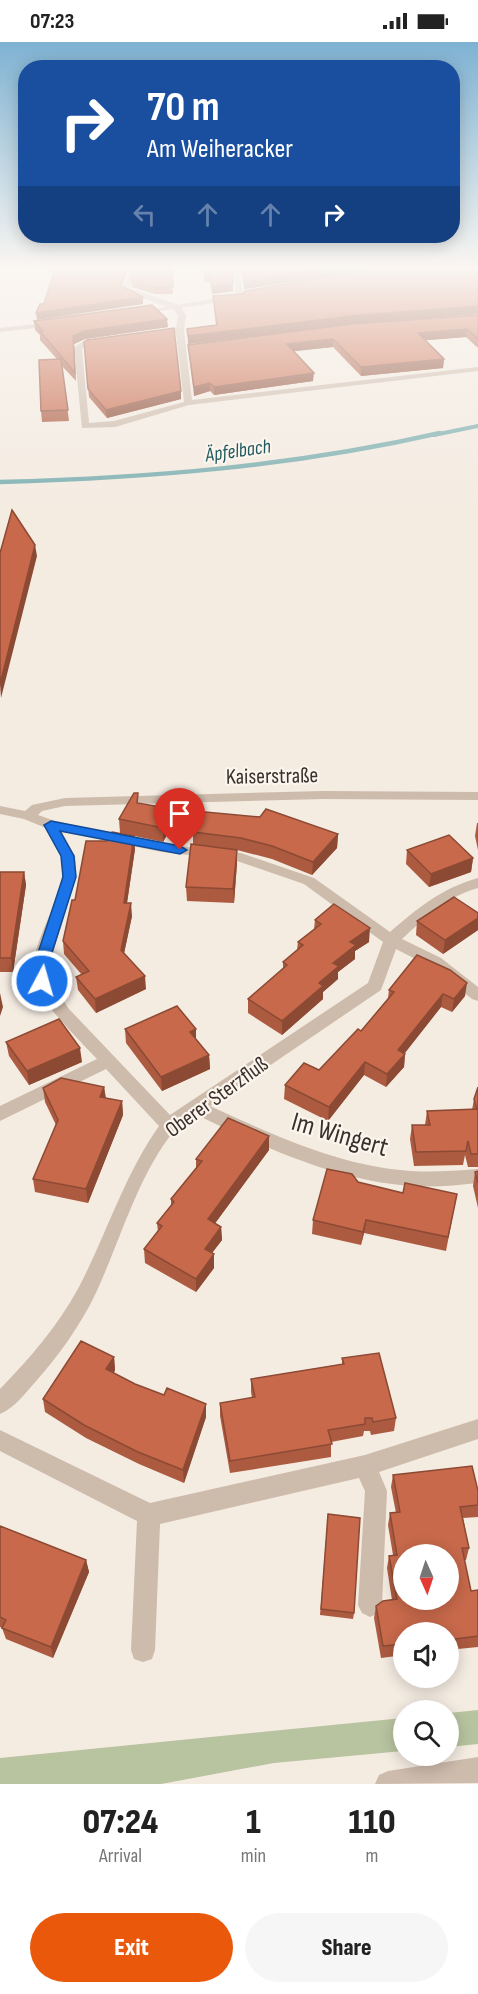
<!DOCTYPE html>
<html lang="en">
<head>
<meta charset="utf-8">
<style>
  body { margin:0; font-family:"Sofia Sans Condensed",sans-serif; background:#f6f6f6; color:#222; height:100vh; display:flex; flex-direction:column; font-size:22px; white-space:nowrap }
  * { box-sizing:border-box; margin:0 }
  p { font-size:20px; color:#767676 }
  .icon { flex:none; width:33px; height:33px; fill:none; stroke:currentColor; stroke-width:2; stroke-linecap:round; stroke-linejoin:round }
  .map { position:relative; height:1742px; overflow:hidden }
  .panel { display:flex; flex-direction:column; background:#fff; flex:1 }
  .panel>* { flex:none }
  .hud { position:absolute; left:18px; top:18px; width:442px; height:183px; border-radius:24px; box-shadow:0 3px 15px #0003; background:#1a4fa0; color:#fff; overflow:hidden }
  .needle { width:39px; rotate:177deg }
  .controls { position:absolute; left:393px; top:1502px; display:grid; gap:12px }
  .controls a { display:grid; place-items:center; width:66px; height:66px; border-radius:50%; background:#fff; box-shadow:0 3px 15px #0003; font-size:30px }
  .pin { position:absolute; display:grid; place-items:center; width:51px; height:51px; color:#fff; margin:-62px -26px; border-radius:50% 50% 50% 0; rotate:-45deg; box-shadow:0 0 6px #0007 }
  .pin .icon { rotate:45deg }
  .me { position:absolute; width:66px; margin:-33px; rotate:6deg; stroke-linejoin:round; filter:drop-shadow(0 0 4px #0008) }
  .turn { display:flex; align-items:center; gap:21px; height:126px; padding:0 30px; font-size:27px }
  .turn .icon { width:78px; height:78px; stroke-width:2.5 }
  .turn b { display:block; font-size:42px; line-height:51px }
  .lanes { display:flex; align-items:center; height:57px; padding:0 30px; background:#0003; justify-content:center; gap:30px; direction:ltr }
  .lanes .off { opacity:.35 }
  .eta { display:flex; justify-content:space-evenly; align-items:center; height:102px; text-align:center }
  .eta b { font-size:36px; font-weight:800; line-height:42px }
  .cta { display:flex; gap:12px; margin-top:auto; padding:12px 30px }
  .cta a { flex:1; height:69px; border-radius:36px; background:#ea580c; color:#fff; font-size:24px; font-weight:800; line-height:69px; text-align:center }
  .cta a+a { background:#f6f6f6; color:#222 }
  .status { display:flex; justify-content:space-between; align-items:center; height:42px; padding:0 30px; background:#fff; direction:ltr }
  .status svg { height:16px; fill:currentColor }
  .map>svg:first-child { display:block }
</style>
</head>
<body>
<div class="status"><b>07:23</b><svg viewBox="0 0 49 12"><path d="M0 12V9h3v3zM5 12V6h3v6zM10 12V3h3v9zM15 12V0h3v12zM26 1h20v11H26zM47 4h2v5h-2z"/></svg></div>
<div class="map">
<svg width="478" height="1742" viewBox="0 0 478 1742">
  <rect width="100%" height="100%" fill="#f4ebe1"/>
  <path fill="#b8c4a0" d="M478 1668V1702L449 1705V1671Z
    M403 1676V1709L274 1721 161 1742H0V1716Z"/>
  <g fill="none" stroke-linecap="round" stroke-linejoin="round">
    <path stroke="#7fb0b2" stroke-width="4" d="M434 393 478 384"/>
    <path stroke="#7fb0b2" stroke-width="4.5" d="M0 440C149 436 295 424 440 391"/>
    <path fill="#cdbbac" fill-rule="evenodd" d="M234 226H240L243 257 236 255Z
      M129 228 134 229 129 246 179 263 186 273 184 288 192 358 478 325V329L189 363 115 385 82 386 74 306C82 298 97 294 107 299L87 303 82 307 89 381 114 379 184 360 176 291 154 294 150 292 176 286 178 273 173 267 122 249Z
      M323 749 478 750V758L323 757 65 764 42 769 38 773 55 779 162 802 241 811 314 836 390 890C418 866 442 846 478 836V846C447 854 425 876 402 897L441 916 478 945V959L472 957 429 924 396 907 381 948 210 1064C271 1092 333 1121 400 1128 426 1131 452 1129 478 1127V1141C452 1144 426 1146 400 1143 328 1135 262 1104 197 1073 189 1078 180 1083 174 1089 137 1134 119 1203 94 1255 79 1285 59 1313 37 1338 26 1350 15 1366 0 1372V1347C30 1316 58 1284 79 1245 107 1191 124 1134 159 1084L106 1027 0 1079V1064L97 1017C82 1001 38 958 34 938 26 900 71 853 61 814 58 805 50 794 46 786L24 777 0 772V764L25 769 32 763 65 756ZM62 790 162 810 234 818 304 842 383 900 368 941 170 1073 69 967 50 939 51 917 76 835 75 814Z
      M478 1377V1397L379 1430 387 1449 382 1563 378 1571 370 1575 362 1571 358 1563 365 1449 359 1436 160 1482 155 1608 152 1617 143 1620 134 1617 131 1608 137 1479 0 1409V1388L150 1461 365 1413Z"/>
    <path fill="#cdbbac" fill-rule="evenodd" d="M231 254 234 258 139 272 135 270Z
      M56 280 53 284 0 290V286Z
      M478 1715V1741L375 1742 379 1733 388 1729Z"/>
  </g>
  <path fill="#ac5a40" d="M130 226H171L173 252H155L132 245 131 238 134 227Z
    M203 226H232L233 249 212 252 210 240H205Z
    M242 226H478V272L351 282 188 302 187 287 216 283 213 254 242 252 335 233 244 247Z
    M478 273V306L466 295 425 298 444 317 443 326 361 334 333 305 294 309 313 339 214 353 210 349 194 354 188 303Z
    M34 279 168 285 85 297 74 302 76 339 62 324 69 379 42 380 41 369 57 317 40 298V293L35 288Z
    M84 300 181 349V357L107 376 89 355Z
    M139 761 174 780 163 800 120 791 119 777Z
    M477 781H478V808L475 794Z
    M193 790 338 792 337 806 312 833 272 817 237 808V821L234 861 187 859 186 845 193 802Z
    M135 807 127 861 132 874 124 911 146 947 96 971 78 948 76 935 82 933 64 912 63 899 75 858Z
    M407 808 473 816 471 830 429 845 406 822Z
    M0 830H24L26 843 13 930H0Z
    M478 871V888L443 912 416 893 417 879Z
    M315 878 369 900 355 909V917L338 930V937L323 950V957L282 993 248 971V957L283 927V920L297 908 298 900 314 887Z
    M417 913 465 954 452 970 441 965 404 1012H405L404 1025 386 1045 364 1033 328 1079 284 1057 285 1043 319 1028 361 989 388 956 389 948Z
    M125 987H196V997L209 1013 210 1027 162 1049 126 1001Z
    M6 1000 82 1020 29 1043 9 1014Z
    M104 1045 106 1056 122 1059 123 1073 88 1161 35 1150 33 1137 56 1083 45 1060 43 1046Z
    M478 1045V1125H468L465 1113 463 1123 414 1124 410 1097 412 1083H425L427 1069 472 1068 474 1057Z
    M269 1094V1108L215 1181 221 1185 222 1198 212 1211 214 1226 196 1250 145 1221 144 1207 158 1190 157 1181 171 1164V1157L196 1126V1117Z
    M478 1129V1166L473 1144 475 1130Z
    M358 1140 403 1151 457 1152 446 1209 364 1191 361 1203 312 1192 313 1178Z
    M114 1315 115 1328 114 1331 135 1342 164 1353 206 1362V1375L184 1441 139 1422 86 1396 45 1370 43 1357Z
    M342 1316 396 1376 394 1389 371 1393 370 1389H364L363 1394 331 1400V1415L230 1431 220 1374V1361L252 1356 251 1350V1337L342 1322Z
    M393 1433 478 1449V1475L463 1476 469 1506 466 1518H464L471 1549 478 1548V1605L448 1608V1590H404V1613L381 1616 374 1576 376 1564 392 1558 387 1526 389 1514 393 1513 388 1483 390 1471H396L391 1445Z
    M328 1472 354 1571 353 1577 320 1573Z
    M0 1484 86 1518 89 1530 53 1616 6 1597 2 1586 0 1585Z"/>
  <path fill="#8c4a34" d="M125 226H128L120 250V243Z
    M333 226H382L244 247V240Z
    M233 241V249L212 252V244Z
    M143 255V262L37 278 36 271Z
    M478 264V272L351 282 188 302V294L351 274Z
    M167 277 168 285 85 297 74 302 76 339 73 294 84 289Z
    M467 287 466 295 417 299 418 291Z
    M333 297V305L287 310V302Z
    M444 317 443 326 361 334V325Z
    M314 331 313 339 214 353V345Z
    M210 341V349L194 354V345Z
    M181 349V357L107 376 106 368Z
    M35 503 37 514 1 656 0 642Z
    M173 767 174 780 163 800V786Z
    M338 792 337 806 312 833 313 820Z
    M134 794 135 807 125 874 124 861Z
    M237 808V821L234 861 233 847Z
    M473 816 471 830 429 845 431 832Z
    M24 830 26 843 13 930 11 916Z
    M131 861 132 874 122 921 121 908Z
    M478 876V888L443 912 445 898Z
    M370 886 369 900 355 909V917L338 930V937L323 950V957L282 993V979L319 941 333 921 350 900Z
    M145 934 146 947 96 971 95 957Z
    M467 941 465 954 452 970 454 957Z
    M0 951 3 965 0 974Z
    M443 952 441 965 397 1021 398 1008Z
    M196 987V1001L190 990Z
    M80 1006 82 1020 29 1043 27 1029Z
    M405 1012 404 1025 386 1045 387 1032Z
    M209 1013 210 1027 162 1049 161 1035Z
    M365 1020 364 1033 328 1079 329 1065Z
    M104 1045 106 1059 100 1055Z
    M122 1059 123 1073 88 1161 86 1147Z
    M269 1094V1108L208 1191V1177Z
    M366 1178 364 1191 361 1203 363 1190Z
    M221 1185 222 1198 205 1220V1207Z
    M214 1212V1226L196 1250V1237Z
    M114 1315 115 1328 108 1340 106 1327Z
    M206 1362V1375L184 1441 183 1428Z
    M86 1518 89 1530 53 1616 51 1605Z"/>
  <path fill="#c8694b" stroke="#8c4a34" stroke-width="1.5" fill-rule="evenodd" d="M55 226H125L120 243 143 255 36 271 40 262H44Z
    M134 226H171L173 245 155 246 131 238Z
    M204 226H232L233 241 212 244 210 233H205Z
    M243 226H333L244 240Z
    M377 226H478V264L351 274 188 294 187 287 217 283 213 254 242 252 245 249Z
    M152 263 167 277 84 289 73 294 75 331 40 289H43L34 279Z
    M478 273V297L467 287 418 291 444 317 361 325 333 297 287 302 314 331 214 345 210 341 194 345 188 303 352 282Z
    M174 286 181 349 106 368 88 347 84 300 87 298Z
    M61 317 68 368 41 369 39 318Z
    M12 468 35 503 0 642V511Z
    M134 751H138L137 761 173 767 163 786 119 777Z
    M266 767 338 792 313 820 272 804 241 796 193 790 195 769 260 775Z
    M112 790 134 794 124 861H131L121 908 145 934 95 957 76 935 89 929 63 899 72 858H75L86 799H107Z
    M449 793 473 816 431 832 407 808Z
    M191 802 237 808 233 847 186 845Z
    M0 830H24L11 916H0Z
    M454 855 478 871V876L445 898 417 879Z
    M334 862 370 886 350 900 356 903 333 921 339 924 319 941 323 944 282 979 248 957 287 923 283 920 303 903 298 900 321 882 315 878Z
    M417 913 450 928 467 941 454 957 443 952 398 1008 405 1012 387 1032 365 1020 329 1065 285 1043 304 1021 319 1028 358 987 361 989 394 950 389 948Z
    M177 964 196 987 190 990 209 1013 161 1035 125 987Z
    M59 977 80 1006 27 1029 6 1000Z
    M61 1036 104 1045 100 1055 122 1059 86 1147 33 1137 58 1078 43 1046Z
    M478 1045V1112H471L468 1099 466 1109 416 1110 412 1083H430L427 1069 477 1067 474 1057Z
    M228 1076 269 1094 208 1177 221 1185 205 1207 214 1212 196 1237 144 1207 162 1184 157 1181 174 1160 171 1157 202 1119 196 1117Z
    M327 1127 352 1132 358 1140 403 1151 405 1141 457 1152 448 1195 366 1178 363 1190 313 1178Z
    M478 1129V1141L475 1130Z
    M81 1299 114 1315 106 1327 135 1342 164 1353 167 1346 206 1362 183 1428 138 1410 84 1383 43 1357Z
    M379 1311 396 1376 373 1380 372 1376H365V1382L328 1388 332 1402 230 1419 220 1361 255 1355 251 1337 344 1322 342 1316Z
    M472 1424 478 1449V1463L460 1465 469 1506H462L471 1549 478 1548V1594L448 1598V1590H404V1602L383 1604 376 1564 383 1559 397 1557 389 1514 397 1513 390 1471 400 1470 393 1433ZM404 1512H448V1557H404Z
    M328 1472 360 1476 354 1571 321 1567Z
    M0 1484 86 1518 51 1605 2 1586 6 1578 0 1575Z"/>
  <linearGradient id="sky" x2="0" y2="1"><stop stop-color="#7eb2d2"/><stop offset="0.48" stop-color="#faf6f2"/><stop offset="1" stop-color="#faf6f2" stop-opacity="0"/></linearGradient>
  <rect width="478" height="470" fill="url(#sky)"/>
  <path fill="#1a73e8" stroke="#114b97" stroke-width="1.5" d="M51 779 180 804 187 808 180 812 60 789 74 814 76 835 50 917 49 939 42 944 35 939 36 917 63 835 61 814 44 783Z"/>
  <g text-anchor="middle" stroke-width="4.5" stroke-linejoin="round" paint-order="stroke">
    <g font-size="20" font-style="italic" fill="#1f5a5e" stroke="#fbf5ee">
      <text transform="translate(238 408) rotate(-8)" y="7">Äpfelbach</text>
    </g>
    <g font-size="22" fill="#3b302b" stroke="#fbf5ee">
      <text transform="translate(272 733) rotate(-1)" y="8">Kaiserstraße</text>
      <text transform="translate(216 1054) rotate(-36)" y="8">Oberer Sterzfluß</text>
    </g>
    <g font-size="27" fill="#3b302b" stroke="#fbf5ee">
      <text transform="translate(340 1092) rotate(16)" y="9">Im Wingert</text>
    </g>
  </g>
</svg>
<div class="controls">
<a><svg class="needle" viewBox="-14 -14 28 28"><path d="M0-13l5 13h-10z" fill="#e53935"/><path d="M0 13l5-13h-10z" fill="#767676"/></svg></a>
<a><svg class="icon" aria-label="sound" viewBox="0 0 24 24"><path d="M4 9h4l5-4v14l-5-4H4zM17 9q2 3 0 6"/></svg></a>
<a><svg class="icon" aria-label="search" viewBox="0 0 24 24"><circle cx="10" cy="10" r="6"/><path d="M15 15l6 6"/></svg></a>
</div>
<div class="pin" style="left:180px;top:808px;background:#d93025"><svg class="icon" aria-label="arrive" viewBox="0 0 24 24"><path d="M6 21V4h12l-3 4 3 4H6"/></svg></div>
<svg class="me" style="left:42px;top:939px" viewBox="-20 -20 40 40"><circle r="17" fill="#1a73e8" stroke="#fff" stroke-width="3"/><path d="M0-11L8 9 0 5-8 9z" fill="#fff"/></svg>
<div class="hud">
<div class="turn"><svg class="icon" aria-label="right" viewBox="0 0 24 24"><path d="M7 20v-9h11M14 6l5 5-5 5"/></svg><div><b>70 m</b>Am Weiheracker</div></div>
<div class="lanes"><svg class="icon off" aria-label="left" viewBox="0 0 24 24"><path d="M17 20v-9H6M10 6l-5 5 5 5"/></svg><svg class="icon off" aria-label="ahead" viewBox="0 0 24 24"><path d="M12 20V5M6 11l6-6 6 6"/></svg><svg class="icon off" aria-label="ahead" viewBox="0 0 24 24"><path d="M12 20V5M6 11l6-6 6 6"/></svg><svg class="icon" aria-label="right" viewBox="0 0 24 24"><path d="M7 20v-9h11M14 6l5 5-5 5"/></svg></div>
</div>
</div>
<section class="panel">
<div class="eta">
<div><b>07:24</b><p>Arrival</p></div>
<div><b>1</b><p>min</p></div>
<div><b>110</b><p>m</p></div>
</div>
<div class="cta"><a>Exit</a><a>Share</a></div>
</section>
</body>
</html>
